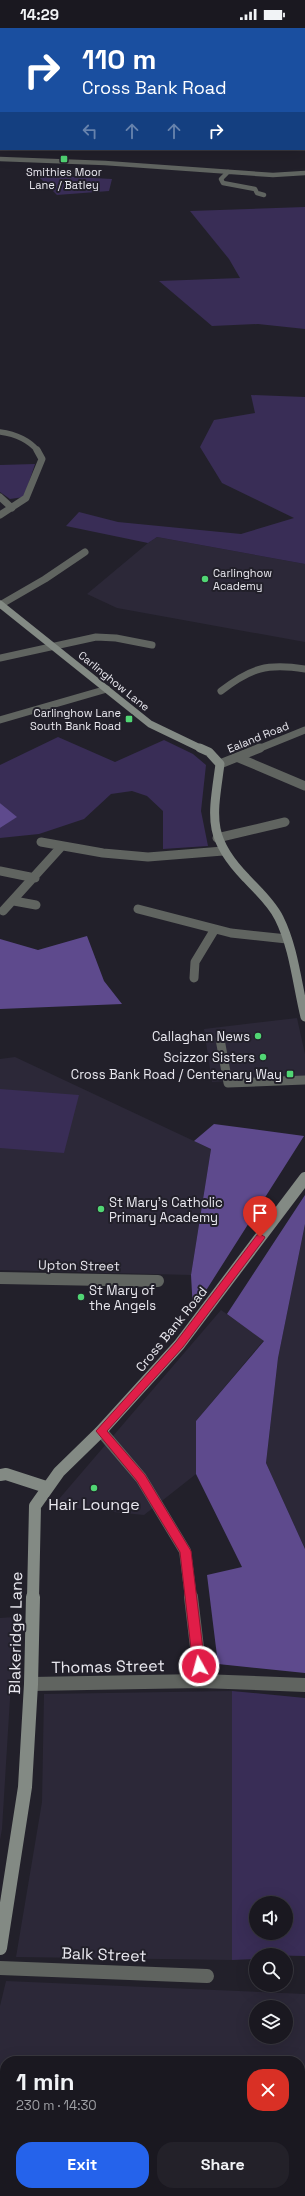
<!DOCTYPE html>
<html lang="en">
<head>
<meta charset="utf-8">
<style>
  body { margin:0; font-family:"Space Grotesk",sans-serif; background:#232129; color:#f1f3f6; height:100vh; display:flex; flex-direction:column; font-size:15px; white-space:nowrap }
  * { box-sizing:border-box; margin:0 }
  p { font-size:13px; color:#9fa0a5 }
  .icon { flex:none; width:22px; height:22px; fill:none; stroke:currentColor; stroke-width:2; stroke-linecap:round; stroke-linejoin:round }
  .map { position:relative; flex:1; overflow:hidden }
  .details { position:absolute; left:0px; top:2028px; width:305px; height:140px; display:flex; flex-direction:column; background:#1a1820; border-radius:16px 16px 0 0; box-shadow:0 4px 16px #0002,0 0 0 1px #38373e }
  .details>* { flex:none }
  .guide { position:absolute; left:0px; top:0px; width:305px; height:122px; box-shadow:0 4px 16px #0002,0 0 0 1px #38373e; background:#1a4fa0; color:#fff; overflow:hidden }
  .controls { position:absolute; left:249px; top:1868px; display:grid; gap:8px }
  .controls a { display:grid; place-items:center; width:44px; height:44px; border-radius:50%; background:#1a1820; box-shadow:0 4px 16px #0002,0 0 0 1px #38373e; font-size:20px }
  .pin { position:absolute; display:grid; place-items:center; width:34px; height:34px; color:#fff; margin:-41px -17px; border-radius:50% 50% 50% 0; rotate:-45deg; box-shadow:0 0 4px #0007 }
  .pin .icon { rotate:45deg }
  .me { position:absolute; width:44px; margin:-22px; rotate:353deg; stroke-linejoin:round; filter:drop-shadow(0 0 3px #0008) }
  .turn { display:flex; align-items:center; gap:14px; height:84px; padding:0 16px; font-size:18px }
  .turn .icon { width:52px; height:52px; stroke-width:2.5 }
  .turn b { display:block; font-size:28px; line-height:34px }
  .lanes { display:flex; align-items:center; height:38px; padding:0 16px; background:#0003; justify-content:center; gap:20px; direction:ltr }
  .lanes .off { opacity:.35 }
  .round { display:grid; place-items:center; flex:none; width:42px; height:42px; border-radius:16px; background:#232129 }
  .headline { display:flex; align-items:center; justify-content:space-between; height:68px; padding:0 16px }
  h1 { font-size:24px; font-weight:800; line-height:30px }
  .action { display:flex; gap:8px; margin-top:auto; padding:8px 16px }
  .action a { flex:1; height:46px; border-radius:16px; background:#2563eb; color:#fff; font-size:16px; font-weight:800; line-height:46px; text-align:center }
  .action a+a { background:#232129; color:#f1f3f6 }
  .status { display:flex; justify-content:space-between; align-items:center; height:28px; padding:0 20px; background:#1a1820; direction:ltr }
  .status svg { height:11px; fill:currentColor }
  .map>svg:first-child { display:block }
</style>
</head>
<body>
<div class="status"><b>14:29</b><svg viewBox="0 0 49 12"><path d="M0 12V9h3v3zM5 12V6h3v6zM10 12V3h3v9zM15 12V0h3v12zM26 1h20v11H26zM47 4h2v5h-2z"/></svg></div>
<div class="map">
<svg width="305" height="2168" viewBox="0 0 305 2168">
  <rect width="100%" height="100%" fill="#22202a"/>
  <path fill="#2c2838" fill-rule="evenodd" d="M157 509 305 536V614L117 580 87 566 148 515Z
    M297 990 305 1026V1048L212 1054 204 1001Z
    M15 1029 211 1121 191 1247 0 1242V1031Z
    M305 1196V1521L266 1435 278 1330Z
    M221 1282 264 1312 196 1393V1446L144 1487 53 1478Z
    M15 1589 2 1801 0 1812V1590Z
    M232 1663V1932L16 1929 42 1774 44 1666Z
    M6 1953 305 1966V2168H0V1978ZM256 1979H286V2009H256ZM5 2033H300V2163H5Z"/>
  <path fill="#392d56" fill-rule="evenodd" d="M37 147 112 151 109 163 57 167Z
    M305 179V301L258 296 212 298 159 253 240 250 229 231 190 183Z
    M251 367 305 369V536L157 509 148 515 66 498 79 484 118 494 241 506 294 490 222 455 200 419 214 392 255 385Z
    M35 436 24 469 10 471 0 464V437Z
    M58 709 115 734 164 712 193 726 206 737 201 783 208 818 163 821V783L147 768 132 763 111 766 84 791 39 806 0 810V800L16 789 0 775V737Z
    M0 1061 79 1067 64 1125 0 1120Z
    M232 1663 305 1670V1928L256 1927V1931L232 1932ZM256 1875H286V1905H256Z"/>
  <path fill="#5e4a8d" d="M0 775 17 789 0 800Z
    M87 908 104 953 122 976 0 981V911L38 922Z
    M214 1096 304 1108 193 1283 191 1247 211 1121 194 1113Z
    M305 1167V1196L278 1330 266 1435 305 1521V1645L218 1636 207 1547 242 1539 196 1446V1393L264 1313 227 1286Z"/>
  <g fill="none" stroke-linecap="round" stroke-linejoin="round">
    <path stroke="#606460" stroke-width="4.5" d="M0 131 105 135 273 147 305 145
      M228 144 221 151 223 155 255 161 257 165 264 167"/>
    <path stroke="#606460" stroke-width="5.5" d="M0 404C15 406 28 411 38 423"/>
    <path stroke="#606460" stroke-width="7" d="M0 469 12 480
      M0 487 26 470 42 431 37 422
      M0 577 45 551 85 524
      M0 630 96 609 116 610 152 617
      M221 663C251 640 267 635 305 641
      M0 692 107 661
      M258 721 305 702"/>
    <path stroke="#606460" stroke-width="9" d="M239 730 305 758
      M220 736 260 720
      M217 810 285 794
      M41 814 103 825 148 829 223 823
      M0 843 35 850
      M14 873 36 877
      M138 881 231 905 287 911
      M3 883 61 819
      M194 950 195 934 215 901
      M220 1011 228 1055 305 1052"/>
    <path stroke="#606460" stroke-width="12" d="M0 1250 158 1253
      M101 1403 141 1450 185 1523 191 1570"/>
    <path stroke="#606460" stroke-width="14" d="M191 1569 201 1653
      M31 1656 201 1653 305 1657
      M0 1940 207 1948"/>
    <path stroke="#838a84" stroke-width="4.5" d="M16 1 18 0"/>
    <path stroke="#838a84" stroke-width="7" d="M0 576 150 696 202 721"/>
    <path stroke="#838a84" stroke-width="9" d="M200 720 209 724 220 736C213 788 206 809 246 850 257 862 271 874 279 890 294 920 297 956 305 989"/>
    <path stroke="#838a84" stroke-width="12" d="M0 1447 6 1446 46 1459
      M33 1570 35 1478 59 1444 101 1403 179 1317 305 1150"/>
    <path stroke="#838a84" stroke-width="14" d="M0 1920 25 1759 31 1656 33 1569"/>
  </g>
  <path fill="#e11d48" stroke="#92132f" d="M260 1206 265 1209 264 1211 183 1319 107 1403 145 1447 191 1523 205 1638 199 1643 193 1638 180 1524 137 1453 96 1403 176 1314 257 1207Z"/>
  <g fill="#51d674" stroke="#22202a" stroke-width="1.5">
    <rect x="60" y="127" width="8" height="8" rx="2"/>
    <circle cx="205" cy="551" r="4"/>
    <rect x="125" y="687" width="8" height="8" rx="2"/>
    <circle cx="258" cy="1008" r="4"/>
    <circle cx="263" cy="1029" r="4"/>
    <rect x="286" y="1042" width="8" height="8" rx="2"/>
    <circle cx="101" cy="1181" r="4"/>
    <circle cx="81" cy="1269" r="4"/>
    <circle cx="94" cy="1460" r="4"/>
  </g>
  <g text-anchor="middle" stroke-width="4" stroke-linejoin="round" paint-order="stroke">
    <g font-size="11" fill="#e9e8ef" stroke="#22202a">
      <text x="64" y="148">Smithies Moor<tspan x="64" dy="13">Lane / Batley</tspan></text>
      <text x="213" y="549" text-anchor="start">Carlinghow<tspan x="213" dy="13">Academy</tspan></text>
      <text x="121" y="689" text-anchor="end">Carlinghow Lane<tspan x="121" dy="13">South Bank Road</tspan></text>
    </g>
    <g font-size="11" fill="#e9e8ef" stroke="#22202a">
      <text transform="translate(114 653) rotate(39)" y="4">Carlinghow Lane</text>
      <text transform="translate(258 709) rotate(-22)" y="4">Ealand Road</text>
    </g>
    <g font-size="13" fill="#e9e8ef" stroke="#22202a" text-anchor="end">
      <text x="250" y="1013">Callaghan News</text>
      <text x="255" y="1034">Scizzor Sisters</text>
      <text x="282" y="1051">Cross Bank Road / Centenary Way</text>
      <text x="109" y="1179" text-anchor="start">St Mary's Catholic<tspan x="109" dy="15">Primary Academy</tspan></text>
      <text x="89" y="1267" text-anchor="start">St Mary of<tspan x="89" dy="15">the Angels</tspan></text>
    </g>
    <g font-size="13" fill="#e9e8ef" stroke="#22202a">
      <text transform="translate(79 1237) rotate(1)" y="5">Upton Street</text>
      <text transform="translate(171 1301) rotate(-51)" y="5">Cross Bank Road</text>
    </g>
    <g font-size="16" fill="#e9e8ef" stroke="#22202a">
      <text x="94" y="1482">Hair Lounge</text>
    </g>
    <g font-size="16" fill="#e9e8ef" stroke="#22202a">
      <text transform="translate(15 1605) rotate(-89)" y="6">Blakeridge Lane</text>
      <text transform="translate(108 1638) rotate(-1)" y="6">Thomas Street</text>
      <text transform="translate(104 1926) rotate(2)" y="6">Balk Street</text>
    </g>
  </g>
</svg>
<div class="controls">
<a><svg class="icon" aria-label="sound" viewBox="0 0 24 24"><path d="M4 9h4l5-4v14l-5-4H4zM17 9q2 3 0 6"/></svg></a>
<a><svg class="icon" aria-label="search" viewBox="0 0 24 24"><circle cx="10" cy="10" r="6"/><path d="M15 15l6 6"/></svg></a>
<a><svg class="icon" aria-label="layers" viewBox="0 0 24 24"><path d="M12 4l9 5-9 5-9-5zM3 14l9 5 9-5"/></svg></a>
</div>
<div class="pin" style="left:260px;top:1209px;background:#d93025"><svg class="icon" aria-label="arrive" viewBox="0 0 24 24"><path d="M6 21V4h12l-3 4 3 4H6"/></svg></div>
<svg class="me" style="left:199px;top:1638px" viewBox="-20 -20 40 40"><circle r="17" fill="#e11d48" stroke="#fff" stroke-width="3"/><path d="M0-11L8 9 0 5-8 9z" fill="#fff"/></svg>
<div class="guide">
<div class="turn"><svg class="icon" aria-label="right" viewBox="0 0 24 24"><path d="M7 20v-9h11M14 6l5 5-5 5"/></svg><div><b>110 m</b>Cross Bank Road</div></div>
<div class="lanes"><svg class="icon off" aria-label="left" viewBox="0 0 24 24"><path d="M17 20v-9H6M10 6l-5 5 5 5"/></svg><svg class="icon off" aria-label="ahead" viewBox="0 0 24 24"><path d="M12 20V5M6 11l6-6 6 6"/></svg><svg class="icon off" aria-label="ahead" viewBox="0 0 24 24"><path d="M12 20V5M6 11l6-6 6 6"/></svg><svg class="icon" aria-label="right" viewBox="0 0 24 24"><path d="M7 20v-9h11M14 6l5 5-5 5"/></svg></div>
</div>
<section class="details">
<div class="headline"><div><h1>1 min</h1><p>230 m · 14:30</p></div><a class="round" style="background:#d93025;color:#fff"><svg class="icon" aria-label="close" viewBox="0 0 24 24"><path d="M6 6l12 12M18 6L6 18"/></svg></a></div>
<div class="action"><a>Exit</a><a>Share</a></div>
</section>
</div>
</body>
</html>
